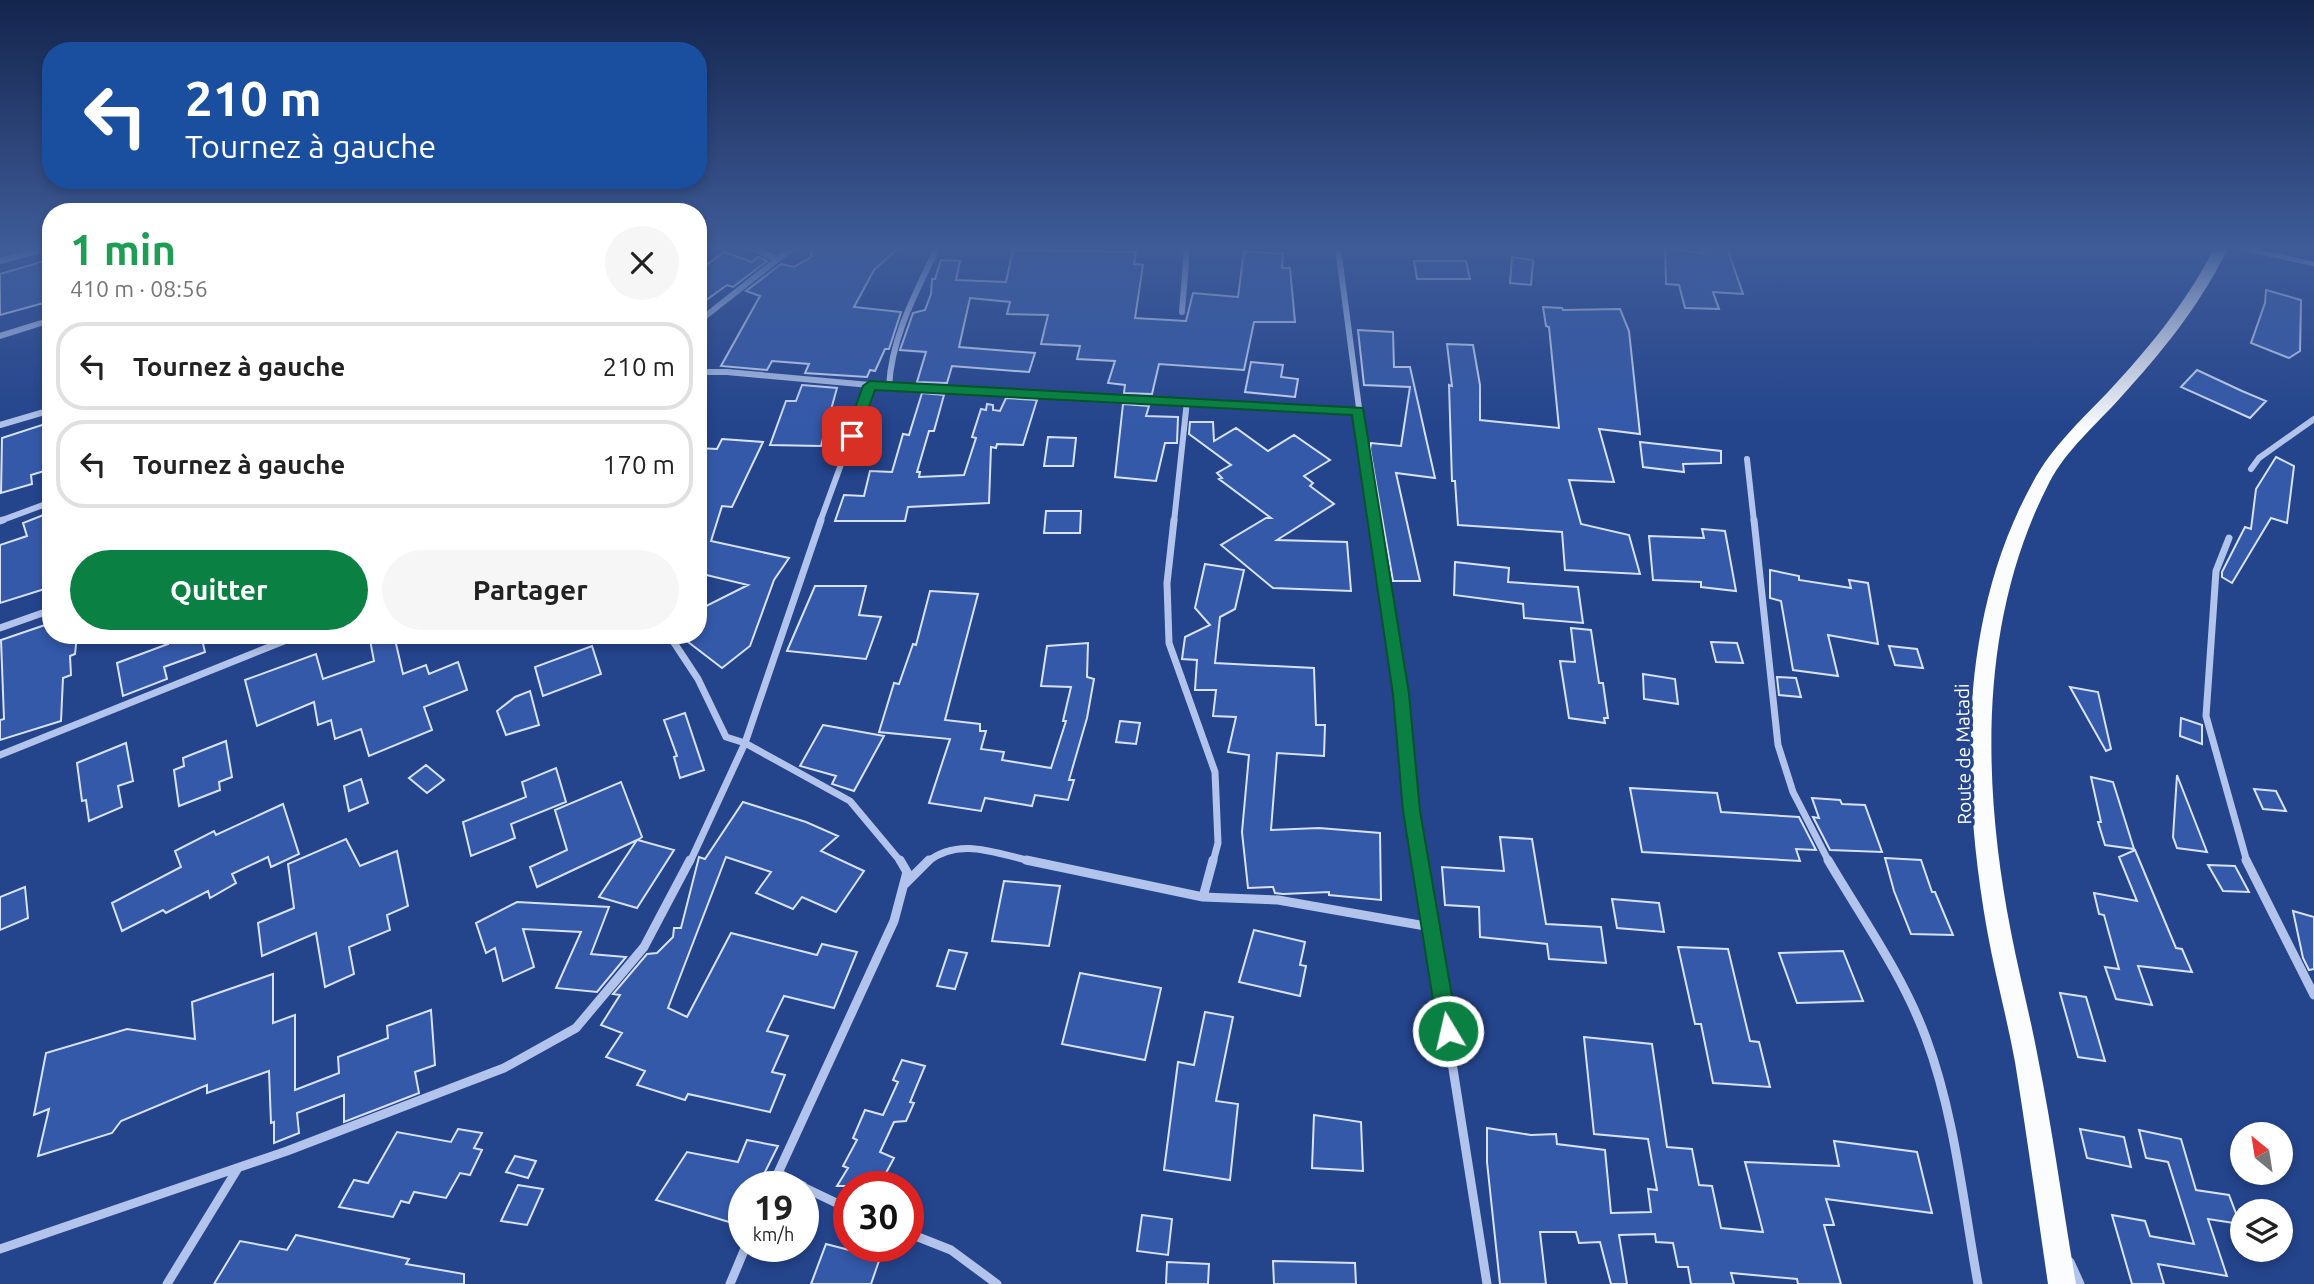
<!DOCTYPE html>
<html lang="fr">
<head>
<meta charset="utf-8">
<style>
  body { margin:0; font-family:Ubuntu,sans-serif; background:#f6f6f6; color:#222; height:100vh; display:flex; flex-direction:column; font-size:26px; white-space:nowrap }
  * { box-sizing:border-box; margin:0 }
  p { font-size:23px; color:#767676 }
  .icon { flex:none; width:38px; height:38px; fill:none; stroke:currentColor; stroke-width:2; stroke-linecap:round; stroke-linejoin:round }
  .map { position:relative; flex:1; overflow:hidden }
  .side { position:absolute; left:42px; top:203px; width:665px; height:441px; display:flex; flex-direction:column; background:#fff; border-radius:28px; box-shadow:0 4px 10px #0003 }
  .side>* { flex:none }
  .hud { position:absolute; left:42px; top:42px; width:665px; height:147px; border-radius:28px; box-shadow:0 4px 10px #0003; background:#1a4fa0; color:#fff; overflow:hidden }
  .needle { width:46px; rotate:330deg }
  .fabs { position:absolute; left:2230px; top:1122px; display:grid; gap:14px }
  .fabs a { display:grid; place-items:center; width:63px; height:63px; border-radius:50%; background:#fff; box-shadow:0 4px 10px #0003; font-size:35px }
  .speed { position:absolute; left:728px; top:1171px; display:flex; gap:14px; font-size:35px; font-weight:700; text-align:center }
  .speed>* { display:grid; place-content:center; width:91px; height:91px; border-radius:50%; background:#fff; box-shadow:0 4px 10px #0003; line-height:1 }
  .speed small { font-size:18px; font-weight:400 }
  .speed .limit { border:10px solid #d22; background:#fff; color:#111 }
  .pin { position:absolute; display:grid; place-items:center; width:60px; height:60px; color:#fff; margin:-30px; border-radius:14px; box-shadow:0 4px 10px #0006 }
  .me { position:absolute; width:77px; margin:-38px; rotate:351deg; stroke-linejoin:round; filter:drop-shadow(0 0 5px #0008) }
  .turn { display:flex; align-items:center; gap:24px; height:147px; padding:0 28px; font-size:32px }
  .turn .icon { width:91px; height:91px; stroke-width:2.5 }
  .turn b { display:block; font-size:49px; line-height:60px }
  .round { display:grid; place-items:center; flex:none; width:74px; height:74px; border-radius:37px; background:#f6f6f6 }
  .head { display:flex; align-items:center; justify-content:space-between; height:119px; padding:0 28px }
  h1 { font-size:42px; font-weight:700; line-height:52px; color:#1e9e55 }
  .action { display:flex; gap:14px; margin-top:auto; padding:14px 28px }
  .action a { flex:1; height:80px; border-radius:42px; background:#0b8043; color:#fff; font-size:28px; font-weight:700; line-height:80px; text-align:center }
  .action a+a { background:#f6f6f6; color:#222 }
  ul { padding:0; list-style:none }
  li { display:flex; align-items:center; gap:21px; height:88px; margin:0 14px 10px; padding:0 14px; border:4px solid #e0e0e0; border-radius:28px }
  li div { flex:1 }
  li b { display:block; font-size:26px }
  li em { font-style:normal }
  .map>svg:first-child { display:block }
</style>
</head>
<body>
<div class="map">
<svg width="2314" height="1284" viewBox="0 0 2314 1284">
  <rect width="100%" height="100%" fill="#24448c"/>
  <path fill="#3459a9" stroke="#d7e1f8" stroke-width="2" d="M812 248H898L874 270 854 307 901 312 889 349H885L875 371 870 370 867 377 805 373 809 364 772 361 767 370 721 366 760 296 746 291 781 264 794 267 811 257Z
    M1665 248 1704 253 1702 248H1727L1743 294 1713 292 1719 309 1685 308 1679 285 1666 284Z
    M1013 250 1136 252 1134 264 1143 265 1135 318 1186 321 1193 293 1238 297 1244 251 1283 254 1282 268H1290L1295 322H1254L1244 370 1159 364 1152 394 1124 393 1125 385 1108 383 1115 361 1077 359 1080 346 1041 344 1048 315 1007 314 1010 302 970 298 959 347 1035 353 1029 372 952 366 947 383 917 382 926 352 900 350 913 313 925 310 931 294 932 279H935L941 260 960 261 956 280 1006 282Z
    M724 252 752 262 758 257 767 261 733 287 727 285 698 306V264L705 266Z
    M1512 257 1533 260 1531 285 1510 283Z
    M51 259V301L0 315V274Z
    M1414 261H1466L1470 279H1417Z
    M2266 290 2301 300 2300 351 2289 358 2251 343 2265 303Z
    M1543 307 1562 308 1563 310 1620 309 1629 331 1640 434 1599 429 1614 482 1569 480 1581 524 1629 535 1640 574 1565 570 1562 532 1458 525 1455 481H1452L1449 385 1452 386 1447 344 1473 345 1480 385V420L1559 428 1549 327 1546 326Z
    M1358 330 1393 332 1394 367H1410L1435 478 1396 473 1420 581H1393L1370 449 1371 443 1401 446 1410 387 1364 385Z
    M1251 362 1283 365 1281 377 1298 379 1295 397 1245 392Z
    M2197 370 2242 391 2266 401 2250 418 2181 387Z
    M802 385 837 388 821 446 770 445 786 401H796Z
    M922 393 944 395 934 431H929L917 472H920L919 477 964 475 976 438 972 437 981 409 986 410 987 404 993 405V410L1000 411 1006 398 1037 400 1023 445 997 444 996 448 991 447 989 503 908 507 905 521H835L844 495 864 496 870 471 892 472 903 434 909 435Z
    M1123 404 1149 406 1146 416 1178 417 1177 443H1165L1156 481 1115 477Z
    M1190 422H1213L1214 441 1236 428 1268 451 1294 435 1330 460 1304 476 1313 483 1310 486 1334 504 1277 540 1347 542 1351 591 1273 588 1221 545 1266 518H1271L1219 479 1222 478 1217 473 1231 465 1189 434Z
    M48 423 51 469 31 475 32 484 1 493 2 438Z
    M1048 437 1076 438 1073 466H1044Z
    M722 439 763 442 732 507 722 506 711 541 789 558 774 580 750 646 722 668 679 635H698V610L748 585 698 573V448L717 449Z
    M1640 442 1721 451V463L1683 464 1684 472 1643 467Z
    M2276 457 2294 466 2287 523 2271 518 2232 583 2222 577V572L2245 527 2251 529 2256 489Z
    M1046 511H1081L1080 533H1044Z
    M51 512V587L0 603V545L27 536 23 523Z
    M1702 529 1725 531 1736 591 1701 587V582L1653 580 1649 536 1704 538Z
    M1455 562 1509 568 1508 582 1578 587 1583 623 1524 618 1523 604 1454 595Z
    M1205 564 1244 570 1235 609 1220 617 1215 663 1314 668 1316 725H1325L1324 756 1277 753 1271 830 1319 828 1380 833 1381 900 1329 895V892L1283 894 1275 893 1273 887 1248 888 1242 832 1249 755 1228 752 1236 717 1213 716 1216 690H1195L1197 660 1182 659 1185 637 1210 625 1195 608Z
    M1770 570 1799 576V580L1851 588 1849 580 1868 583 1878 644 1828 635 1838 676 1793 670 1781 601 1770 598Z
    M815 586H866L859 615 881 617 866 659 787 651Z
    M930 591 978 594 945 720 980 724V731H986L981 749 1004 752 1002 760 1051 768 1066 721H1063L1071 687 1041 686 1047 646 1088 643 1087 677 1094 679 1087 718 1069 780H1074L1068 800 1035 795 1032 806 985 798 981 811 929 803 950 739 879 732 894 683 899 684 913 644 916 645Z
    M51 623V635H77L75 654 70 656 71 675 63 678 61 721 0 740V720L4 719 1 640Z
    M1571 628 1591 630 1599 683H1603L1608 718H1604L1605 723 1569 718 1560 661 1575 662Z
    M167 635H201L205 652 164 667 167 679 123 696 117 663 168 644Z
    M369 635H394L403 674 426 665 429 674 458 662 467 690 424 707 432 730 369 756 361 729 335 739 331 720 318 725 314 702 257 726 245 680 316 654 323 679 374 661Z
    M1711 642 1737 643 1743 663 1716 662Z
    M592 646 601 674 543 696 535 667Z
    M1889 646 1917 649 1923 668 1895 665Z
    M1643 674 1675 679 1678 704 1644 699Z
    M1777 677 1796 678 1801 697 1779 695Z
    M2070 687 2098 692 2111 749 2106 751Z
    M530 691 539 725 506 735 497 711 515 697Z
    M685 713 704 770 680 778 674 757 677 756 664 720Z
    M2181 718 2202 725V744L2180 736Z
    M1120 721 1140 723 1136 744 1116 742Z
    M823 725 884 736 854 791 832 784 836 776 800 766Z
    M226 741 232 777 219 782 220 790 179 806 174 770 184 766 183 758Z
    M126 743 133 781 118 786 122 807 89 821 86 800 82 801 77 763Z
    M426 765 444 780 427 793 409 778Z
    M556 768 566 802 511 824 515 838 471 856 463 822 526 797 522 782Z
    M2177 775 2207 852 2177 848 2173 837Z
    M2091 777 2113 782 2134 849 2105 845 2098 822H2101Z
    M361 779 368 803 349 811 344 786Z
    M621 782 642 837 638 840 674 850 637 908 599 897 637 840 537 887 530 867 567 850 555 810Z
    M1630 788 1717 793 1721 812 1799 817 1816 850 1796 849 1800 861 1642 852Z
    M2254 789 2276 791 2286 811 2263 809Z
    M1812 798 1840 800 1842 804 1865 805 1882 852 1830 850 1813 817 1819 818Z
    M743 802 806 822 838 836 821 851 864 871 836 912 802 897 793 909 756 893 771 872 726 857 668 1008 687 1017 731 933 817 955 822 944 857 952 834 1008 784 996 767 1031 788 1036 772 1072 785 1075 770 1112 688 1094 685 1100 637 1085 645 1071 606 1057 622 1033 601 1025 620 995 613 994 647 954 657 953 673 937 674 928H681L699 857 705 859Z
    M283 804 299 854 271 867 268 857 232 874 236 883 210 898 208 891 166 913 163 910 122 931 112 903 181 867 175 851 214 831 216 835Z
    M1500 837 1532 839 1546 924 1601 927 1606 963 1549 959 1547 944 1480 937 1479 907 1445 905 1442 867 1504 871Z
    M346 839 360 866 397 851 408 906 387 915 390 930 349 947 354 974 325 987 316 933 262 956 258 923 294 908 288 864Z
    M2135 850 2176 948 2182 949 2192 972 2138 966 2152 1005 2116 999 2105 967 2119 969 2104 915 2099 914 2094 893 2137 901 2119 857Z
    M1885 858 1921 860 1932 892H1935L1953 935 1911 934 1894 891Z
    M2208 865 2235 866 2249 892 2223 891Z
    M1004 881 1060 886 1049 946 992 941Z
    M25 887 28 918 0 930V897Z
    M1612 899 1659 903 1664 932 1617 928Z
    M517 902 609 907 591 954 626 957 597 992 556 988 581 932 523 929 534 967 503 981 495 948 486 953 476 923Z
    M2293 911 2314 917V969L2309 970 2303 958Z
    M1254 930 1305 942 1300 965 1306 966 1300 996 1239 982Z
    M1678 947 1728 949 1750 1041 1759 1042 1770 1087 1713 1083 1701 1024H1695Z
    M949 950 967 953 955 989 937 986Z
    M1843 951 1863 1001 1797 1003 1779 953Z
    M1080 973 1161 988 1145 1060 1062 1044Z
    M273 974V1023L295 1015V1090L339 1073 338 1057 388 1038 387 1026 431 1010 435 1065 415 1072 419 1093 344 1122V1095L297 1113 299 1133 274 1143V1122L271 1123 269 1071 207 1093V1085L121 1121 112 1133 38 1156 49 1109 34 1115 46 1053 127 1029 195 1039 192 1002Z
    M2060 993 2086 997 2105 1061 2078 1057Z
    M1205 1012 1233 1017 1216 1101 1238 1104 1230 1180 1164 1170 1178 1062 1194 1065Z
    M1584 1037 1652 1044 1667 1147 1692 1149 1699 1185 1712 1186 1721 1228 1763 1232 1745 1162 1839 1166 1834 1141 1917 1152 1932 1213 1826 1199 1834 1225H1824L1841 1284H1798L1797 1279 1731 1273 1734 1284H1691L1688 1267H1678L1673 1243 1656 1242 1655 1234 1619 1235 1627 1284H1611L1600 1242 1579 1243 1576 1232H1540L1546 1284H1500L1487 1162V1128L1531 1135 1556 1134 1557 1144 1605 1150 1611 1213 1651 1212 1648 1189 1657 1190 1648 1139 1594 1134Z
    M902 1060 925 1066 910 1102 914 1103 906 1121 894 1122 880 1152 894 1158 879 1186H837L848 1168 843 1166 857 1140 853 1138 865 1110 883 1115 898 1082 893 1080Z
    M1314 1115 1361 1122 1363 1171 1312 1168Z
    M458 1129 482 1133 474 1148 482 1150 470 1175 460 1173 446 1198 414 1192 409 1203 401 1201 393 1217 339 1207 354 1180 368 1183 397 1132 451 1142Z
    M2080 1129 2124 1137 2131 1167 2087 1158Z
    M2139 1130 2181 1139 2196 1190 2229 1195 2240 1224 2208 1219 2227 1276 2158 1264 2164 1284H2132L2112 1215 2145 1221 2150 1236 2194 1244 2168 1162 2146 1158Z
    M747 1140 778 1146 758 1186H744V1215L739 1225 656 1200 687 1152 738 1162Z
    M515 1156 536 1161 528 1178 506 1172Z
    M518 1185 543 1189 527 1225 501 1221Z
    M1142 1215 1172 1219 1168 1255 1137 1251Z
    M296 1235 409 1259 406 1264 464 1274V1284H214L240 1241 287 1250Z
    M826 1244 880 1258 871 1284H811Z
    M1273 1261 1355 1263 1356 1284H1274Z
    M1167 1262 1209 1264 1208 1284H1166Z"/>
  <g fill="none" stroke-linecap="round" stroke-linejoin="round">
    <path stroke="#b2c4eb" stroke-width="4.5" d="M2241 248 2314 264"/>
    <path stroke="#b2c4eb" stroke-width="6" d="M752 248 777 259
      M1338 248 1374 522
      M0 261 48 248
      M1182 312 1187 248
      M698 322 792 248
      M0 336 51 320
      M698 372H727L870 385 1358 411
      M889 386C892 335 916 293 937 248
      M0 425 51 410
      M1747 459 1754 522
      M2251 469 2259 458 2314 419
      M0 521 51 502
      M820 522 870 385
      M1174 522 1187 401"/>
    <path stroke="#b2c4eb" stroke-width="7" d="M1174 520 1167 583 1169 643 1215 772 1218 843 1213 862
      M1373 520 1401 694 1412 811 1420 862
      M1754 520 1778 745 1793 792 1829 862
      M0 521 3 520
      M2229 538 2216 571 2206 716 2247 862
      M0 628 51 610
      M669 635 698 679 726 737 745 743 850 801 901 862
      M0 755 299 635
      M690 862 745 743 821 520
      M927 862C960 836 997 854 1035 862"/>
    <path stroke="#b2c4eb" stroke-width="9" d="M1026 860 1203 897 1213 860
      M1420 860 1487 1284
      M1828 860C1862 918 1903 975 1926 1038 1955 1116 1963 1202 1978 1284
      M2246 860 2314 995
      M905 884 929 860
      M1203 897 1278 900 1431 927
      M778 1173 803 1186
      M772 1186 894 921 907 872 900 860
      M803 1187 849 1209
      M908 1233 951 1250 997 1284
      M0 1249 287 1151 504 1068 576 1028 644 947 690 860
      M2070 1262 2080 1284
      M167 1284 238 1168
      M730 1284 746 1246"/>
    <path fill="#fafcfe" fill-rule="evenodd" d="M2214 248H2228C2201 304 2163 351 2121 397 2096 425 2066 450 2049 483 1978 621 1982 783 2011 932 2019 974 2030 1015 2038 1058 2053 1132 2063 1209 2076 1284H2048C2037 1210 2027 1136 2015 1062 2007 1018 1995 975 1987 930 1961 781 1958 618 2033 482 2052 447 2081 420 2108 392 2149 348 2187 302 2214 248Z"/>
  </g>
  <linearGradient id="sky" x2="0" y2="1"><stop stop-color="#14254d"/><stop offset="0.58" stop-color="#3f5c99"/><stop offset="1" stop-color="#3f5c99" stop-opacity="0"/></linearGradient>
  <rect width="2314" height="428" fill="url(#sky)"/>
  <path fill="#0b8043" stroke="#07532c" stroke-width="2" d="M870 381 1363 408 1409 694 1420 811 1458 1031 1455 1038 1448 1041 1441 1038 1438 1031 1403 811 1393 694 1352 415 875 390 858 436 856 439H847L845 436 863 386Z"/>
  <g text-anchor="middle" stroke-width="7" stroke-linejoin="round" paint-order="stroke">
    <g font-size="19" fill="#fff" stroke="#24448c">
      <text transform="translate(1963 754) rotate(-91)" y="7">Route de Matadi</text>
    </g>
  </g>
</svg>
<div class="fabs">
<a><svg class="needle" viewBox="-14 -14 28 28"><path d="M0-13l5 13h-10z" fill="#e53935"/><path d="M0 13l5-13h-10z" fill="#767676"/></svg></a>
<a><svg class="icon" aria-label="layers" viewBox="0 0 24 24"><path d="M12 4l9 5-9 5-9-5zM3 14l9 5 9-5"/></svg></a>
</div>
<div class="speed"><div>19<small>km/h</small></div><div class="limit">30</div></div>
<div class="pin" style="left:852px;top:436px;background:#d93025"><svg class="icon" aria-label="arrive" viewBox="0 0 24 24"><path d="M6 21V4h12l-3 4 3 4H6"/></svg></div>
<svg class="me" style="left:1448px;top:1031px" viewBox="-20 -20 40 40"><circle r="17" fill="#0b8043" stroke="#fff" stroke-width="3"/><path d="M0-11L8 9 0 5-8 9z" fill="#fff"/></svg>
<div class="hud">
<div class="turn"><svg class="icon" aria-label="left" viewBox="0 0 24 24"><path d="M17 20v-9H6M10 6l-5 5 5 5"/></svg><div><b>210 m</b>Tournez à gauche</div></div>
</div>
<section class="side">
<div class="head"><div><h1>1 min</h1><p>410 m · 08:56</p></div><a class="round"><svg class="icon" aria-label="close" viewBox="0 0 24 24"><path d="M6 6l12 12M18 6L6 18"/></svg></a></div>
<ul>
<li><svg class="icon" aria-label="left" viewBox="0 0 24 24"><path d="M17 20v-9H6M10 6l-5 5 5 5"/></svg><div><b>Tournez à gauche</b></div><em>210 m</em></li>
<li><svg class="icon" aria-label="left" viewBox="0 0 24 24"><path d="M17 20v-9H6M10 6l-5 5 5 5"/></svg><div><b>Tournez à gauche</b></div><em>170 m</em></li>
</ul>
<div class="action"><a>Quitter</a><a>Partager</a></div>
</section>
</div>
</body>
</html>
